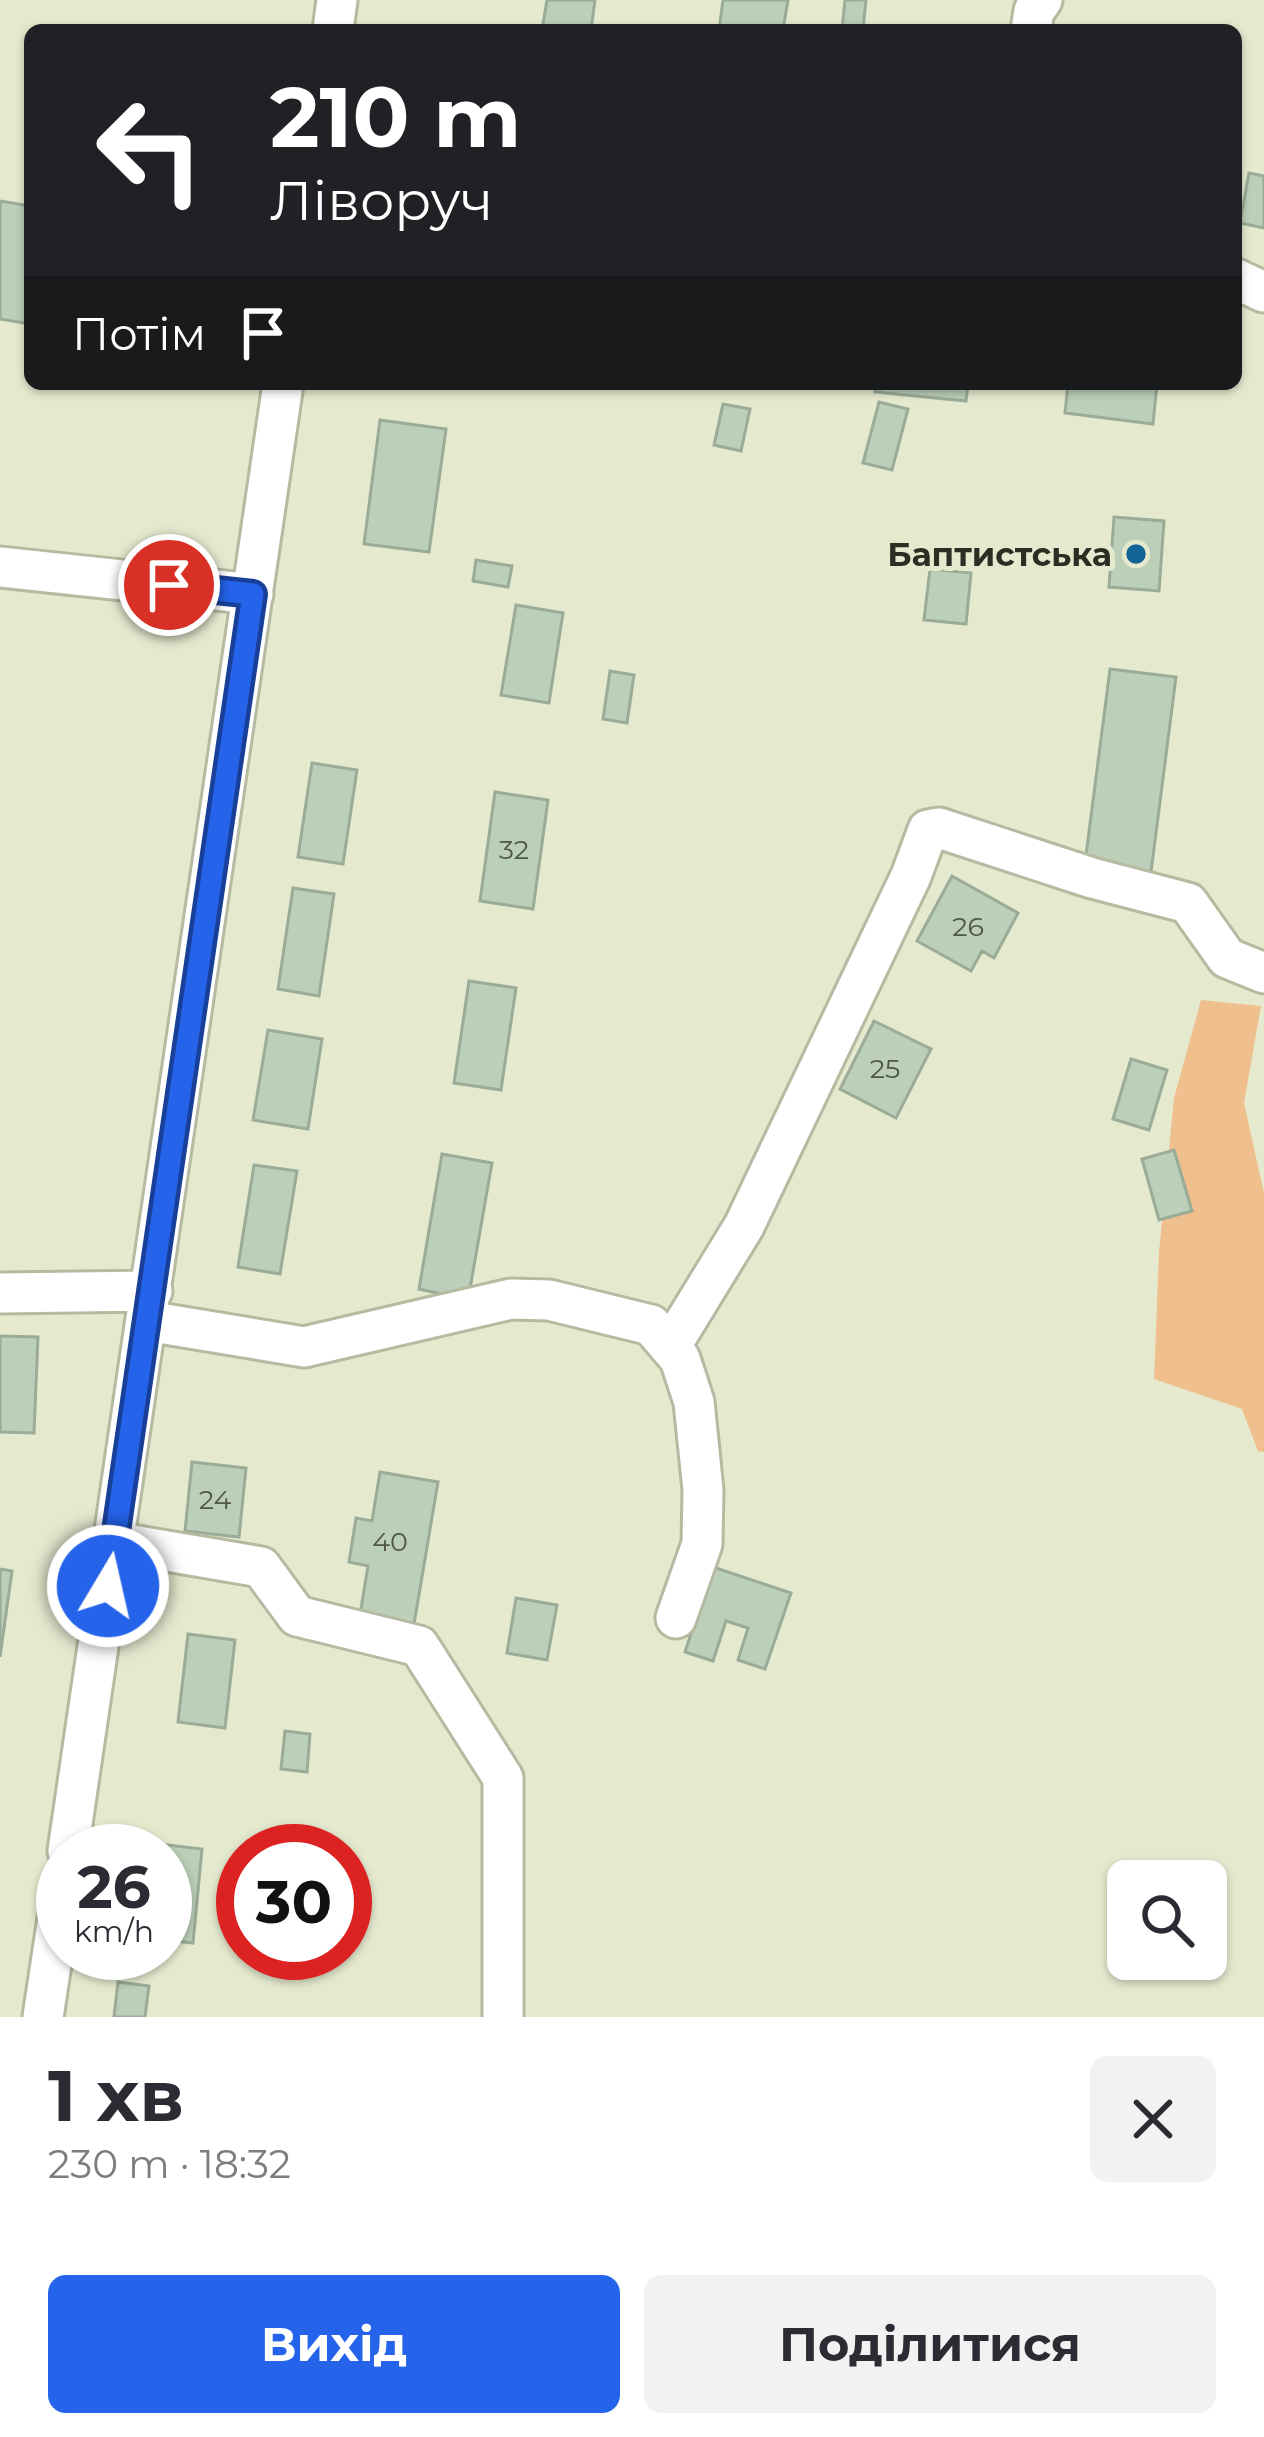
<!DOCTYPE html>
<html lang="uk">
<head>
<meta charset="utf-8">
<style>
  body { margin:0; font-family:Montserrat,sans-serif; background:#f2f2f3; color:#2b2b33; height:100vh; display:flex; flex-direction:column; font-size:45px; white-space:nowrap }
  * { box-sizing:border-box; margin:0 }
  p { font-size:39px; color:#7c7c81 }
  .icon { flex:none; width:66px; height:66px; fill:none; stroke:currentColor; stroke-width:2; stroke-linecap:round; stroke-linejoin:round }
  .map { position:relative; height:2017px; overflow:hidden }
  .sheet { display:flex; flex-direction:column; background:#fff; flex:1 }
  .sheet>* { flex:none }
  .banner { position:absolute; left:24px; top:24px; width:1218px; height:366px; border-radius:18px; box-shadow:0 3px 9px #0004; background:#202124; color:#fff; overflow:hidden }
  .tools { position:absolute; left:1107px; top:1860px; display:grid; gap:24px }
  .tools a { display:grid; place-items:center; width:120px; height:120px; border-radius:18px; background:#fff; box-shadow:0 3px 9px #0004; font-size:60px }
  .speed { position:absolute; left:36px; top:1824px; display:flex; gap:24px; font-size:60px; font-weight:700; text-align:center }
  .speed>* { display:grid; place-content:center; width:156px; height:156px; border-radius:50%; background:#fff; box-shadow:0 3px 9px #0004; line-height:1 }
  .speed small { font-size:30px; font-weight:400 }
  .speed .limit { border:18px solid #d22; background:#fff; color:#111 }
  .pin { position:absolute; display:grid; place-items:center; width:102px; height:102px; color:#fff; margin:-51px; border:6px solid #fff; border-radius:50%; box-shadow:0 3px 12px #0007 }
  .me { position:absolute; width:132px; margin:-66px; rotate:9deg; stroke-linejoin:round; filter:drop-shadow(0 0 9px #0008) }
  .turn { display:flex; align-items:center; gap:42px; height:252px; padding:0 48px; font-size:54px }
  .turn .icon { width:156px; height:156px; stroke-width:2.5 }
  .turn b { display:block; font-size:84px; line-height:102px }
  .then { display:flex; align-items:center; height:114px; padding:0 48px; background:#0003; gap:24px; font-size:45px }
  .round { display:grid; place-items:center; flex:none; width:126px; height:126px; border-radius:18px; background:#f2f2f3 }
  .overview { display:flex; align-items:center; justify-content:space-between; height:204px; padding:0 48px }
  h1 { font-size:72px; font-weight:700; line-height:90px }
  .primary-button { display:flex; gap:24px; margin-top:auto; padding:24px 48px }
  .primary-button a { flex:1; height:138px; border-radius:18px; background:#2563eb; color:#fff; font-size:48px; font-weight:700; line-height:138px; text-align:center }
  .primary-button a+a { background:#f2f2f3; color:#2b2b33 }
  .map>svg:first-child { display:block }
</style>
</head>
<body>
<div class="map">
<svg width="1264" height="2017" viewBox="0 0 1264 2017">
  <rect width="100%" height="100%" fill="#e5eacf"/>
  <path fill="#f0bf8e" d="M1201 1000 1261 1006 1244 1103 1264 1193V1452L1258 1451 1242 1409 1154 1379 1159 1252 1174 1098Z"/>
  <path fill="#bccfb9" stroke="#9aac97" stroke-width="3" d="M547 0H595L591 30H542Z
    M723 0H788L783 30H719Z
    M845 0H866L863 30H842Z
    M1249 173 1264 176V228L1240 223Z
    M0 201 30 206V324L0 319Z
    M876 384H968L966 401 875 392Z
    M1068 384H1157L1153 424 1065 413Z
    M879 402 908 409 892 470 863 463Z
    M723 404 750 409 741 451 714 445Z
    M380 420 446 429 429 552 364 544Z
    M1114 517 1164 521 1159 591 1109 587Z
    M476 560 512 566 508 587 473 581Z
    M930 569 971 573 966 624 924 620Z
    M516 605 563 613 549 703 501 695Z
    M1110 669 1176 677 1151 872 1085 863Z
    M610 671 634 675 627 723 603 719Z
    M312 763 357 770 343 864 298 857Z
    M495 792 548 800 533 909 480 901Z
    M952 876 1018 913 994 958 982 951 971 971 917 941Z
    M293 888 334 894 319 996 278 989Z
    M469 981 516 988 501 1090 454 1083Z
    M874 1021 931 1049 896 1118 840 1089Z
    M268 1030 322 1039 308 1129 253 1120Z
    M1131 1059 1167 1070 1149 1130 1113 1119Z
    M1174 1150 1192 1211 1159 1220 1142 1159Z
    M442 1154 492 1163 468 1300 419 1289Z
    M254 1165 297 1171 280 1274 238 1267Z
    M0 1336 38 1337 34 1433 0 1432Z
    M192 1462 246 1468 239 1537 185 1531Z
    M380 1472 438 1482 412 1636 358 1627 368 1566 349 1562 356 1518 372 1521Z
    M713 1567 791 1593 765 1669 738 1660 748 1628 726 1621 713 1661 685 1652Z
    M0 1569 12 1571 0 1657Z
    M516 1598 557 1605 547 1660 507 1653Z
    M188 1634 235 1640 225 1728 178 1722Z
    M285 1731 310 1734 307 1772 281 1769Z
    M159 1844 202 1849 193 1943 165 1940V1851H158Z
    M118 1982 149 1986 145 2017H114Z"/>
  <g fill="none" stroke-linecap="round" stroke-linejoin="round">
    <g stroke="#b5baa0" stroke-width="45">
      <path id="minor" d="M333 30 337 0
        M1031 30 1034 11 1042 0
        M1236 279 1264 292
        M0 567 253 594
        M0 1293 152 1291
        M147 1321 304 1347 511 1299 549 1300 651 1325 680 1359 694 1402 703 1490 702 1544 676 1618
        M670 1347 744 1226 911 876 928 830 939 828 1092 878 1188 903 1227 958 1264 973
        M114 1542 261 1567 297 1616 419 1646 503 1778V2017
        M68 1851 283 384
        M43 2017 63 1885"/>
    </g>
    <use href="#minor" stroke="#fff" stroke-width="39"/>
  </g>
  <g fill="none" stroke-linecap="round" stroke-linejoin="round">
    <g stroke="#184099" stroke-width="30">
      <path id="route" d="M108 1586 253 594 169 585"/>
    </g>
    <use href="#route" stroke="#2563eb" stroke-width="21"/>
  </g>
  <circle fill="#126496" stroke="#e5eacf" stroke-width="4.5" cx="1136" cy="554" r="12"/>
  <g text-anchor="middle" stroke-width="10" stroke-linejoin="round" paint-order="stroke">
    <g font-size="27" fill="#505648">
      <text x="514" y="859">32</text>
      <text x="968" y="936">26</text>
      <text x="885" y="1078">25</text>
      <text x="215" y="1509">24</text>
      <text x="390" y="1551">40</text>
    </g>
    <g font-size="33" font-weight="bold" fill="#2c2e23" stroke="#e5eacf" text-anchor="end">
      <text x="1112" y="566">Баптистська</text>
    </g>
  </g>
</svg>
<div class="tools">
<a><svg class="icon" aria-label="search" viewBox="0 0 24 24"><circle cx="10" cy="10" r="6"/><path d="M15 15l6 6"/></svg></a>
</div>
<div class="speed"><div>26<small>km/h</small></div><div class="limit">30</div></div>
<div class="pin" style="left:169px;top:585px;background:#d93025"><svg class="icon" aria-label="arrive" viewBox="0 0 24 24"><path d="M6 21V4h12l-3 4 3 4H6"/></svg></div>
<svg class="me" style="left:108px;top:1586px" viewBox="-20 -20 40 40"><circle r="17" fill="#2563eb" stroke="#fff" stroke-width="3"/><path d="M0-11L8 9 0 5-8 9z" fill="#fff"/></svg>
<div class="banner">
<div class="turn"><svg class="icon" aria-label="left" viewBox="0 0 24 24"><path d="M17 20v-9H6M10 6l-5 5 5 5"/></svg><div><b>210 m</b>Ліворуч</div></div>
<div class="then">Потім<svg class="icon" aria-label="arrive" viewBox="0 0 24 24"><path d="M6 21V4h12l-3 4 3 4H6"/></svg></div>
</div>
</div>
<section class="sheet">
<div class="overview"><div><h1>1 хв</h1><p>230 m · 18:32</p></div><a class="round"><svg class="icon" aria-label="close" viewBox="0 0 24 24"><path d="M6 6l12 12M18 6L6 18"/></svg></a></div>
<div class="primary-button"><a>Вихід</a><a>Поділитися</a></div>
</section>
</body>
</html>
